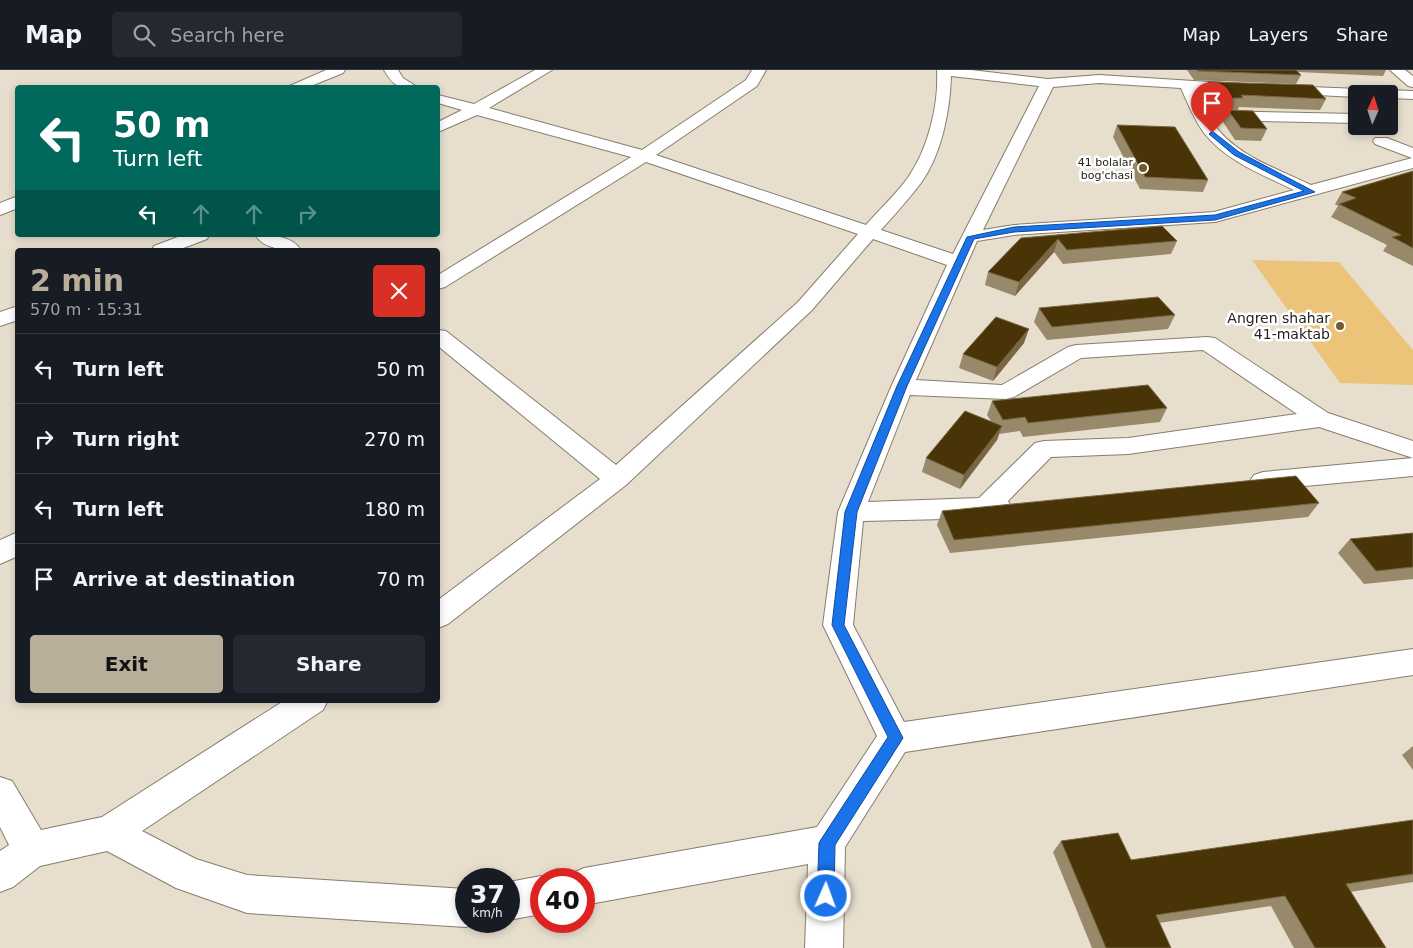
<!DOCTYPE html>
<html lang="en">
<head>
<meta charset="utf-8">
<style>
  body { margin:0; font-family:"DejaVu Sans",sans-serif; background:#242831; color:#f1f3f6; height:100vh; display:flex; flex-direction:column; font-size:19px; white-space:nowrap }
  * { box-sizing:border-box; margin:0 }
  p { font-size:16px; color:#9ea1a6 }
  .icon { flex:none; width:28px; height:28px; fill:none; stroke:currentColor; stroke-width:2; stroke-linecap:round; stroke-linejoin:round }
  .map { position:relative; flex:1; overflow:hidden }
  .side { position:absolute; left:15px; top:178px; width:425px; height:455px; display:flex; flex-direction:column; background:#171b24; border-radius:5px; box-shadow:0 2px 8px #0003 }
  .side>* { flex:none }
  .guide { position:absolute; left:15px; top:15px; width:425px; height:152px; border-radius:5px; box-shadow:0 2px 8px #0003; background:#00695c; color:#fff; overflow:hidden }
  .needle { width:32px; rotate:3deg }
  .fabs { position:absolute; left:1348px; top:15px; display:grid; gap:10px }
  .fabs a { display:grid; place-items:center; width:50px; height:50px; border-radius:5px; background:#171b24; box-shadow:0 2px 8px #0003; font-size:25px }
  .speed { position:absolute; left:455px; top:798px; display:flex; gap:10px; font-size:25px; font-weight:700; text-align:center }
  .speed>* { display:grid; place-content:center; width:65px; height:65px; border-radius:50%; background:#171b24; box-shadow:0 2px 8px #0003; line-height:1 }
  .speed small { font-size:12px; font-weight:400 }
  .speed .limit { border:8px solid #d22; background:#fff; color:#111 }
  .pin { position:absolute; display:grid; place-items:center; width:42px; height:42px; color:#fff; margin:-51px -21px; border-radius:50% 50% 50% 0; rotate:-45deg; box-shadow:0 0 5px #0007 }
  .pin .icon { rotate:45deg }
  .me { position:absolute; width:55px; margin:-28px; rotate:2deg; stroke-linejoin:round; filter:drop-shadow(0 0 4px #0008) }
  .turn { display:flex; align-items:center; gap:18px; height:105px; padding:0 15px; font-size:22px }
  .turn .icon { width:65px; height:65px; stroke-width:2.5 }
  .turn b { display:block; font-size:35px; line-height:42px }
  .lanes { display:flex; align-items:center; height:48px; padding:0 15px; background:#0003; justify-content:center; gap:25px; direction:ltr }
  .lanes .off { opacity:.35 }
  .round { display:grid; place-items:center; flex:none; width:52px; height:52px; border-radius:5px; background:#242831 }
  .summary { display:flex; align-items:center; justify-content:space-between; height:85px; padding:0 15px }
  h1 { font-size:30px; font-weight:700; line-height:38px; color:#b8ae9a }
  .primary-button { display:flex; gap:10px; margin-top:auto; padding:10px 15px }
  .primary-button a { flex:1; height:58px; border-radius:5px; background:#b8ae9a; color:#111; font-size:20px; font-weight:700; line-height:58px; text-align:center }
  .primary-button a+a { background:#242831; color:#f1f3f6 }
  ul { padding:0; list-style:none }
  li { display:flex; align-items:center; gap:15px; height:70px; padding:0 15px; border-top:1px solid #363941 }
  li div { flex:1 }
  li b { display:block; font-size:19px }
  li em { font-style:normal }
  header { display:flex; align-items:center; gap:30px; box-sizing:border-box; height:70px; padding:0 25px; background:#171b24; border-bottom:1px solid #363941 }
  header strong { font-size:24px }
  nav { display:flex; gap:28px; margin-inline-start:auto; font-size:18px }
  .search { width:350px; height:45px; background:#242831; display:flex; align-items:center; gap:12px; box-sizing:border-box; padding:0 18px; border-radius:5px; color:#9ea1a6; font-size:19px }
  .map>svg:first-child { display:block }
</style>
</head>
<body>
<header>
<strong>Map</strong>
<div class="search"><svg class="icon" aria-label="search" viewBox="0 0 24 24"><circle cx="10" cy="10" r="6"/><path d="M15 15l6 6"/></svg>Search here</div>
<nav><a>Map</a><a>Layers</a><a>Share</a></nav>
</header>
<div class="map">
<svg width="1413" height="878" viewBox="0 0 1413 878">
  <rect width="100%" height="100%" fill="#e7decd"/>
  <path fill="#ebc47a" d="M1252 190 1339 192 1413 280V315L1340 313Z"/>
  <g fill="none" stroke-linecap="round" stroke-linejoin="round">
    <g stroke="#867d6e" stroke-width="2">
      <path id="minor" d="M326 0H345L343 3 306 18H285Z
        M384 0H398L403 8 419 18C398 18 395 18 384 0Z
        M535 0H552L489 38 642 80 746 10 752 0H766L757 16 656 85 866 155C879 140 895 125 907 109 928 80 939 35 937 0H971L1048 9 1099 5 1241 14 1246 15 1248 18 1246 21 1196 19 1206 41 1356 44V53L1211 50C1233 85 1276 98 1311 115L1412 88 1375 74 1373 71 1375 68H1387L1413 78V98L1215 152 1014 165 977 171 916 310 1002 315 1068 277 1076 275 1207 267 1215 268 1328 343 1413 371V406L1263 420 1254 417 1250 411 1254 405 1263 402 1413 388 1319 357 1128 384 1051 387 1008 431 1011 437 1007 444 985 448 863 451 853 555 904 652 1413 579V605L905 682 845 777 843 878H805L808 794 584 835V809H569L571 804 584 798 817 757 877 666 823 555 838 442 891 317 947 195 873 169 812 240 626 415 448 554 438 558V530L600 409 438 276V260L446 261 616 395 798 232 858 164 646 92 445 217 438 219V205L631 87 477 45 438 62V52L462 40 438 33V25L474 34ZM951 6 1039 16 953 184 881 160C895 144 909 129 921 113 942 84 950 40 951 6ZM1099 13 1181 18C1188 34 1194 49 1204 63 1226 91 1263 105 1294 120L1214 142 1014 155 983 160 1053 17ZM1203 280 1297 344 1128 368 1044 371 1035 373 979 428 868 432 910 325 1006 329 1014 327 1081 288Z
        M1390 0H1405L1413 6V17L1408 16Z
        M1283 16 1413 21V29L1389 28V24H1356V27L1278 23 1276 20 1278 17Z
        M18 126V138L0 145V133Z
        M183 165H209L207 169 178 180H152L154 176Z
        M255 165C271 165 291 165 301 180 285 180 265 180 255 165Z
        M18 236V250L0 256V242Z
        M18 462V486L0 494V470Z
        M285 630H328L323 640 142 761 196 789 247 805 466 819V851H479L466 857 247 843 176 818 107 781 40 796 13 817 0 822V781L9 775 0 757V707L12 711 41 760 102 747Z
        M541 806 547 809H541V844L509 850V812Z"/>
    </g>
    <use href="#minor" fill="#fff" fill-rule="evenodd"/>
  </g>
  <path fill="#98896a" d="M1187 0H1386L1383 6 1298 2 1301 5 1296 14 1194 10Z
    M1208 12 1326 29 1320 40 1239 37 1238 40 1215 39 1203 23Z
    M1228 40 1267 59 1261 71 1235 70 1223 52Z
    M1117 55 1208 110 1203 122 1140 119 1113 67Z
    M1413 101V196L1383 181 1387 175 1331 147 1338 136 1335 134 1342 122Z
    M1021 168 1177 171 1171 184 1063 194 1054 182 1015 226 985 215 988 202Z
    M1039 238 1175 245 1168 259 1047 270 1034 252Z
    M1024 273 993 311 959 298 963 284Z
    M992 331 1167 338 1160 352 1023 367 1020 361 999 364 997 370 960 419 922 402 926 388 991 351 987 345Z
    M1319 433 1308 447 950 483 937 455 942 441Z
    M1413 463V509L1364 514 1338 483 1350 469Z
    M1413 676V700L1402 685Z
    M1413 750V812L1350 822 1386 878H1294L1271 836 1159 853 1171 878H1092L1053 782 1061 771 1131 790Z"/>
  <path fill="#786742" d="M1058 169 1054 182 1015 226 1019 212Z
    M1029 259 1024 273 993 311 997 297Z
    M1002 356 997 370 960 419 964 405Z"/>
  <path fill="#483406" stroke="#786742" d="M1197 0H1296L1301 5 1198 1Z
    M1208 12 1313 15 1326 29 1241 25 1243 28H1220Z
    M1228 40 1253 41 1267 59 1241 58Z
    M1117 55 1175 57 1208 110 1145 107Z
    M1413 101V178L1392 167 1401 165 1339 134 1356 128 1342 122Z
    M1162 156 1177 171 1067 180 1058 169 1019 212 988 202 1021 168Z
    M1158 227 1175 245 1052 257 1039 238Z
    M996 247 1029 259 997 297 963 284Z
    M1148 315 1167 338 1028 353 1025 347 1003 350 992 331Z
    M965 341 1002 356 964 405 926 388Z
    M1296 406 1319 433 954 470 942 441Z
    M1413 463V497L1376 501 1350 469Z
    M1413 750V804L1346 814 1386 878H1315L1285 826 1156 845 1171 878H1106L1061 771 1118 763 1131 790Z"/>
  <path fill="#1a73e8" stroke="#114b97" d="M1212 61 1239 82 1315 122 1215 150 1014 162 974 169 907 316 857 442 844 555 903 668 835 775 834 826 831 831 826 834 820 831 817 826 819 773 822 768 888 667 832 555 845 442 897 316 967 167 1014 157 1215 145 1304 121 1234 85 1209 64Z"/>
  <g fill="#725a2a" stroke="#fff" stroke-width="2">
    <circle cx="1143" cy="98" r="5"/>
    <circle cx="1340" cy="256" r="5"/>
  </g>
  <g text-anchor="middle" stroke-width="5" stroke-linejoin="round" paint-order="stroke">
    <g font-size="11" fill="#27241e" stroke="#fff" text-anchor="end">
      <text x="1133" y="96">41 bolalar<tspan x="1133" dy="13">bog'chasi</tspan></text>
    </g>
    <g font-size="14" fill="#27241e" stroke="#fff" text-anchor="end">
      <text x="1330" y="253">Angren shahar<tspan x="1330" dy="16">41-maktab</tspan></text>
    </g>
  </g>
</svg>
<div class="fabs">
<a><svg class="needle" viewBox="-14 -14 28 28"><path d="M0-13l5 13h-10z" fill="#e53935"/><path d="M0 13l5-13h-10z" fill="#9ea1a6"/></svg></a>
</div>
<div class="speed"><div>37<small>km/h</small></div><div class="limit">40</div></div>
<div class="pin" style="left:1212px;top:63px;background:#d93025"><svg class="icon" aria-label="arrive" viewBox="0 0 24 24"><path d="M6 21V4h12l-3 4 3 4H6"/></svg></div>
<svg class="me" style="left:826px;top:826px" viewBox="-20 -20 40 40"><circle r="17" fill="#1a73e8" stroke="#fff" stroke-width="3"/><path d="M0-11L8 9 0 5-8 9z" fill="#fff"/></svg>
<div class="guide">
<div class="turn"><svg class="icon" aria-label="left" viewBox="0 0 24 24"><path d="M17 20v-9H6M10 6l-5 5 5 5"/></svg><div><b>50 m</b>Turn left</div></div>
<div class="lanes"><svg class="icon" aria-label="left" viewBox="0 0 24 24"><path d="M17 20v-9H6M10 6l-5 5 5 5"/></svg><svg class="icon off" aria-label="ahead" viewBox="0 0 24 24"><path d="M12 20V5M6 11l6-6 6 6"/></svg><svg class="icon off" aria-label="ahead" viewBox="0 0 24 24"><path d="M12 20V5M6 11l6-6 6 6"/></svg><svg class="icon off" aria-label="right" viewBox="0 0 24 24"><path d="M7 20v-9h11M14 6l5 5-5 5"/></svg></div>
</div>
<section class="side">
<div class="summary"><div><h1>2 min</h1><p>570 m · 15:31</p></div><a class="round" style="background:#d93025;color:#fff"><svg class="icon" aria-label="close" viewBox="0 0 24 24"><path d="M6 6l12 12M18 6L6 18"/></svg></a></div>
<ul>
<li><svg class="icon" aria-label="left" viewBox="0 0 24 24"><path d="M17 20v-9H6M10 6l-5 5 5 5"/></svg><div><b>Turn left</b></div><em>50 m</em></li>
<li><svg class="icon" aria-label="right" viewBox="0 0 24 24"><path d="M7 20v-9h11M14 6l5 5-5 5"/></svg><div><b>Turn right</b></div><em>270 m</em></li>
<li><svg class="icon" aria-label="left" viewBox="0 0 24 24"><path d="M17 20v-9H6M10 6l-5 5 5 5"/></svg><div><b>Turn left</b></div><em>180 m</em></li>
<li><svg class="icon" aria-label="arrive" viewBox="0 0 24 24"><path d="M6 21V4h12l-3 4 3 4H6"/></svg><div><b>Arrive at destination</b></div><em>70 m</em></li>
</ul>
<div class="primary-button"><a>Exit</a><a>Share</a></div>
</section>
</div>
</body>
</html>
